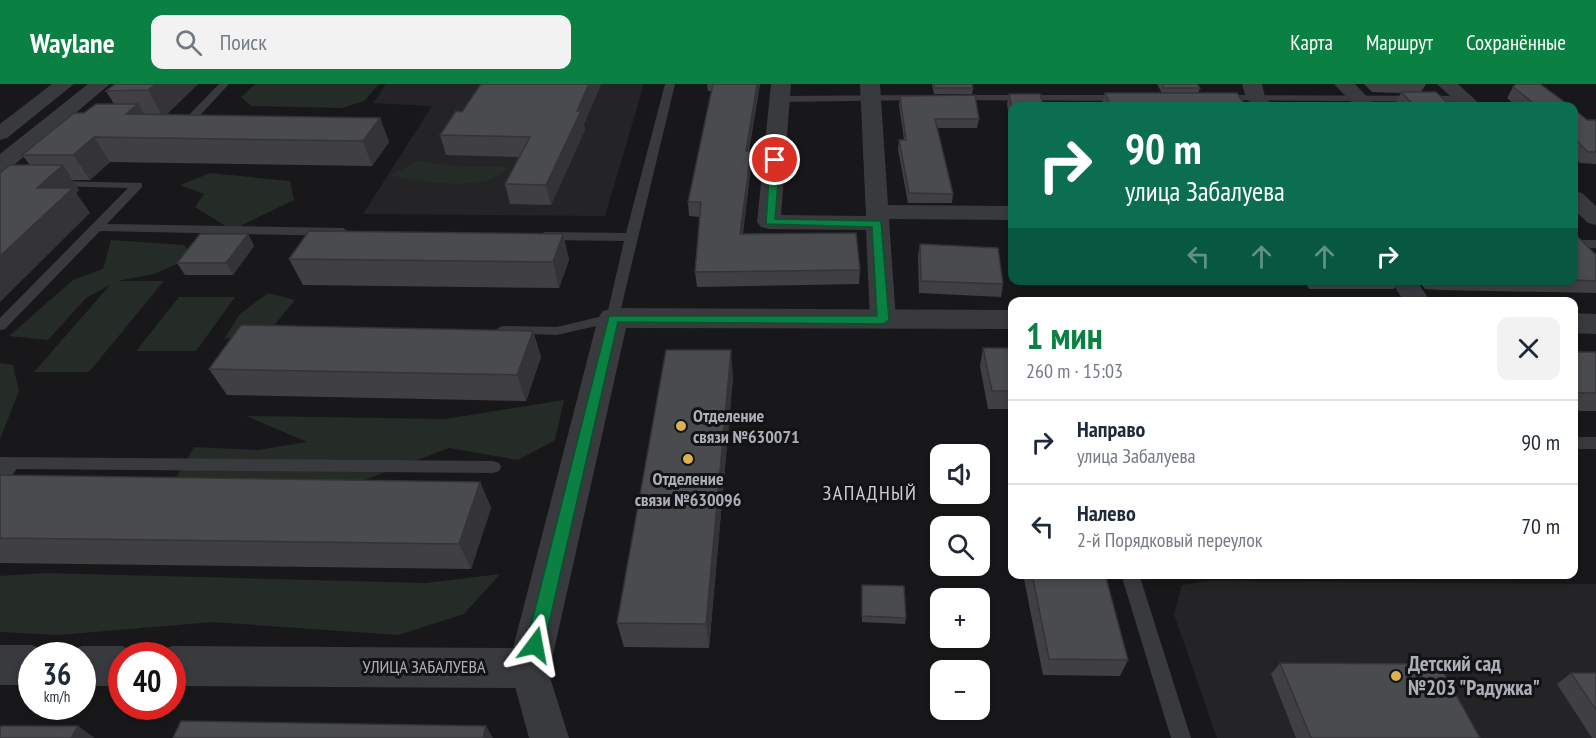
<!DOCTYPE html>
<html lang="ru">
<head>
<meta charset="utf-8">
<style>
  body { margin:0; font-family:"PT Sans Narrow",sans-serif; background:#f2f2f3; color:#1f2937; height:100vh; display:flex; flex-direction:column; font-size:22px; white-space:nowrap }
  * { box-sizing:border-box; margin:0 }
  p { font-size:20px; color:#747a83 }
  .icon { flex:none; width:33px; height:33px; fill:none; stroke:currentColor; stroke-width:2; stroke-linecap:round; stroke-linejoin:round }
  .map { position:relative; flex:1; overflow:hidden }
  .side { position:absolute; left:1008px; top:213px; width:570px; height:282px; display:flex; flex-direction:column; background:#fff; border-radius:12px; box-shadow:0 3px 9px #0003 }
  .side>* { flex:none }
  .banner { position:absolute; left:1008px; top:18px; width:570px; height:183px; border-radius:12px; box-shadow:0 3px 9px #0003; background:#0b6e4f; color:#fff; overflow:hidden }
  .buttons { position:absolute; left:930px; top:360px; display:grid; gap:12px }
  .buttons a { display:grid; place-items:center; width:60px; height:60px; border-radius:12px; background:#fff; box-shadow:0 3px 9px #0003; font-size:30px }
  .speed { position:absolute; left:18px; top:558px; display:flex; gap:12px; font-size:30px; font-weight:700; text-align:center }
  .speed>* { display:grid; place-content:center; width:78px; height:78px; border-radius:50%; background:#fff; box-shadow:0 3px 9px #0003; line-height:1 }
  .speed small { font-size:15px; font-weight:400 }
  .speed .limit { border:9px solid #d22; background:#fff; color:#111 }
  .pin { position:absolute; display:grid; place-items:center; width:51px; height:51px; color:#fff; margin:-26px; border:3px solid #fff; border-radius:50%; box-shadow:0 2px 6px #0007 }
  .me { position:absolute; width:66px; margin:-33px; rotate:13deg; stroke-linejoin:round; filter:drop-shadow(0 0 4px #0008) }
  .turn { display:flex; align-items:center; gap:21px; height:126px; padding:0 18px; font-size:27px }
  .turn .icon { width:78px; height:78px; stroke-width:2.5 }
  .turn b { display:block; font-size:42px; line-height:51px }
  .lanes { display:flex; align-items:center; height:57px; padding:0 18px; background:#0003; justify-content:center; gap:30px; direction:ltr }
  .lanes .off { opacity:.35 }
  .round { display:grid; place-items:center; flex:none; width:63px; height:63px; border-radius:12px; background:#f2f2f3 }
  .head { display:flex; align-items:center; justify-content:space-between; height:102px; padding:0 18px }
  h1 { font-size:36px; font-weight:800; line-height:45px; color:#0b8043 }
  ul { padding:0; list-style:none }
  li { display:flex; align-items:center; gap:18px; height:84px; padding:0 18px; border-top:2px solid #e0e1e3 }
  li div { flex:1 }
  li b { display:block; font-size:22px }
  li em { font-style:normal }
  header { display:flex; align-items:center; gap:36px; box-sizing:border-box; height:84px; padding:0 30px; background:#0b8043; color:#fff }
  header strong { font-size:28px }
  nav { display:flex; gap:33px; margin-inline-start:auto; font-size:21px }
  .search { width:420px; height:54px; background:#f2f2f3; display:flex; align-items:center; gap:15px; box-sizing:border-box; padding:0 21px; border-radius:12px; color:#747a83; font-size:22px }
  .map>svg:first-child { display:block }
</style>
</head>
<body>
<header>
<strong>Waylane</strong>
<div class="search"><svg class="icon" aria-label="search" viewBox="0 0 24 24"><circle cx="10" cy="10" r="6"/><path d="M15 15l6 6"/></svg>Поиск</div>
<nav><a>Карта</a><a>Маршрут</a><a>Сохранённые</a></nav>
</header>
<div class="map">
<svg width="1596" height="654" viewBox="0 0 1596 654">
  <rect width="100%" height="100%" fill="#18181a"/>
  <path fill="#242426" d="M386 0H644L605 132 363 130 432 22 373 19Z
    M1208 497 1596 500V654H1217L1174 530 1182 501Z"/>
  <path fill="#252b26" d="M255 0H379L364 17 342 24 251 22 241 13Z
    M416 77 457 82 509 83C503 87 496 94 489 96 458 104 422 97 390 92Z
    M210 89 290 97 294 116 232 146 195 123 204 110 180 101Z
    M111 156 184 161 193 173 154 190 118 197H164L89 288H34L110 201 86 214 48 256 9 252 73 196 103 185Z
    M268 209 295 216 267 250 224 255 240 230Z
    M179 213H235L196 267H136Z
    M0 279 13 281 19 307 0 355Z
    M564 316 555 356 518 376 449 364 354 400 173 399 194 363 258 366 307 358 246 332 445 335Z
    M44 489 426 499 500 490 464 530 398 551 213 538 58 551 0 548V492Z"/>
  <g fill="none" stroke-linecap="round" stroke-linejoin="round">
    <path fill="#393a3e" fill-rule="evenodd" d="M219 0H229L192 40H173V36L185 35Z
      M665 0H675L618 237 557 251 497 249 495 246 502 242 557 243 607 231 624 157 544 156 538 152 544 148 626 149Z
      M920 11 923 12V16L780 18 775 15 780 12Z
      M956 11H1124L1129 14 1124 17 953 16V12Z
      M1220 11 1463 12 1468 15 1463 18 1217 16V12Z
      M57 97 142 99V103L107 140 343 144 349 148 343 152 100 147 5 245 0 246V234L128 104 53 102V98Z
      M1574 156H1596V164H1574Z
      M1574 353H1596V365H1574Z
      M0 373 493 377 499 379 501 383 499 387 493 389 17 385 6 398 0 400Z
      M1121 490H1139L1191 654H1171Z"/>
    <path fill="#393a3e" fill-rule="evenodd" d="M52 0H74L7 54 0 56V40Z
      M88 0H110L8 86 0 88V70Z
      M771 0H791L781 131 866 132 860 0H880L888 121 1012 122V136L889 135 896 236 893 242 883 245 873 242 870 236 866 146 769 145 761 143 757 138Z
      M1242 0H1262L1265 13 1273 22H1253L1246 14Z
      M1334 0H1355L1376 22H1355Z
      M1437 0H1458L1482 22H1461Z
      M1574 107 1582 109 1596 122V141L1588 139 1574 126Z
      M1391 196H1416L1431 218H1404Z
      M529 566 543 571 569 654H529L510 584 515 571Z"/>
    <path fill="#393a3e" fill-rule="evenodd" d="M613 224 1012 226V245L626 244 550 584 544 598 529 604 172 602V572H156L157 568 172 562 513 564 598 234 603 227Z
      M1574 229 1596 230V250L1574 249Z
      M0 561H32L47 567 49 572H32V601H0Z
      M82 562H122L137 568 138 572H122V602H82V572H66L67 568Z"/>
  </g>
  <path fill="#404043" d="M115 0H198L166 31 380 34 389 58 372 82 110 78 90 96H72L79 106 76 109 90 129 30 81 22 71 84 29 114 20 106 7Z
    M481 0H601L584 40 585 46 551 121 510 120 505 100 519 73 446 71 440 51 462 28Z
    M707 0H760L749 67H751V81L743 150 860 186 859 200 697 203 695 188 700 133 689 132 688 118 712 7H708Z
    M932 0H972L973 4 972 10H934Z
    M1157 0H1197L1200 4 1198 9 1246 22H1103L1102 20 1105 9H1162Z
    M1364 0H1426L1421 8 1451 22H1398L1395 19 1401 9 1372 8Z
    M1513 3 1570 22H1516L1507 14Z
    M1009 10 1012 22V45L1007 21Z
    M900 12 979 35 977 44H937L953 110 952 119H908L898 65 899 56H904L899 21Z
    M1574 25 1587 36H1596V80L1580 79 1574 73Z
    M248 150 254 162 233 191H185L177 179Z
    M563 150 569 176 559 204 303 201 289 175Z
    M920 160 1003 200 1001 213 919 209 918 172Z
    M1596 171V209L1441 206 1425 205 1418 196H1574Z
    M1304 196H1399L1394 205H1309Z
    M533 247 541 273 526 317 227 311 209 285Z
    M983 264H1012V325H988L980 282Z
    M1574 268H1596V327H1574Z
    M733 293 709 564 624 563 617 539Z
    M0 391 480 398 491 424 471 485 0 479Z
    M1012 403V435L1009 416Z
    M1023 490H1105L1128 576 1120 592 1043 591Z
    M862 501 906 534 905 540 862 538Z
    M1280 579 1480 654H1296L1271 590Z
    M1571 589H1596V654H1592L1557 600Z"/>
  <path fill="#343437" d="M156 0H198L163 33 148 6Z
    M589 0H601L584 40 585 46 551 121 546 101Z
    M757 0H760L746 81V67Z
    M138 20 152 44 126 30Z
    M380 34 389 58 372 82 363 57Z
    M94 53 110 78 90 96 73 71Z
    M751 67V81L741 165 740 150Z
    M63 81 79 106 76 109 90 129 0 218V172L37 104Z
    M248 150 254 162 233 191 226 179Z
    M563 150 569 176 559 204 553 178Z
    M533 247 541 273 526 317 517 291Z
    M731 266 733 293 709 564 706 540Z
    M480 398 491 424 471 485 459 460Z
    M78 642 95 654H71Z
    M486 642 493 654H483Z"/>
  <path fill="#4a4b4e" stroke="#343437" stroke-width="1.5" d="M115 0H156L148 6 106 7Z
    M481 0H589L577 27H581L546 101 505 100 530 53 440 51 456 27 462 28Z
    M713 0H757L746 67H751L740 150 856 149 860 186 695 188 701 118H688Z
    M934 0H972L973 4H935Z
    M1162 0H1197L1200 4H1164Z
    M1516 0H1540L1570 22H1537L1513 3Z
    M1401 8H1436L1451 22H1415Z
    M1105 9H1237L1246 22H1111Z
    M1009 10H1040L1044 22H1012V26Z
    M975 11 979 35H935L953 110 909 109 899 56H906L900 12Z
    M96 20H138L126 30 380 34 363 57 94 53 73 71H22L74 29H84Z
    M1574 25 1587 36H1596V68H1588L1574 54Z
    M10 81H63L37 104H73L0 172V89Z
    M309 147 563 150 553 178 289 175Z
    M1574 149 1596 171V197L1574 196Z
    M200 150H248L226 179H177Z
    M920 160 998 164 1003 200 921 197Z
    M241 241 533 247 517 291 209 285Z
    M983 264H1012V307H992Z
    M666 266H731L706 540 617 539Z
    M1574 268H1596V309H1574Z
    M0 391 480 398 459 460 0 454Z
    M1032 490H1105L1128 576 1049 575Z
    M862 501 904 502 906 534 862 532Z
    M1280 579 1439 580 1480 654H1311Z
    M1571 589H1596V626Z
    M181 637 486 642 483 654H173Z
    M0 642H78L71 654H0Z"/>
  <path fill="#0b8043" stroke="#07532c" stroke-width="1.5" d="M775 73 780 76 775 135 881 137 889 236 883 240 618 238 544 561 541 566 535 568 529 566 526 561 609 232H877L872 143 766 140 770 76Z"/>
  <g fill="#dbb24f" stroke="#131315" stroke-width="2">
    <circle cx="681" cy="342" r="6"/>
    <circle cx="688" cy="375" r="6"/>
    <circle cx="1396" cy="592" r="6"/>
  </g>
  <g text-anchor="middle" stroke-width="6" stroke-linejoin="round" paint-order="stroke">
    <g font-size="18" font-weight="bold" fill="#acafb8" stroke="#131315" text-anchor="start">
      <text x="693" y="338">Отделение<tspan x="693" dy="21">связи №630071</tspan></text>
      <text x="688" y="401" text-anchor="middle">Отделение<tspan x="688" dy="21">связи №630096</tspan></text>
    </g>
    <g font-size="18" fill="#acafb8" stroke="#131315">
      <text x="424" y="589">УЛИЦА ЗАБАЛУЕВА</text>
    </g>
    <g font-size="20" letter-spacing="1.5" fill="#ccced4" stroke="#131315">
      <text x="870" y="416">ЗАПАДНЫЙ</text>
    </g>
    <g font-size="21" font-weight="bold" fill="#acafb8" stroke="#131315" text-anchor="start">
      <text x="1408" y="587">Детский сад<tspan x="1408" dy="24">№203 "Радужка"</tspan></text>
    </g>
  </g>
</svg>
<div class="buttons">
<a><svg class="icon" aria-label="sound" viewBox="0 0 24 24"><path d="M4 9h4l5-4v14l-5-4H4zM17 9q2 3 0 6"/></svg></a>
<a><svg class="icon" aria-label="search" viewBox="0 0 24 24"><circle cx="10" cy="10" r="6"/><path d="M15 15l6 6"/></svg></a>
<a>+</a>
<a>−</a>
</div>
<div class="speed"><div>36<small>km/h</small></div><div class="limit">40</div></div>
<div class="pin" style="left:775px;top:76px;background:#d93025"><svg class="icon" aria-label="arrive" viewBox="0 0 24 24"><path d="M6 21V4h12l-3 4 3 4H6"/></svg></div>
<svg class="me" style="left:535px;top:561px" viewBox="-20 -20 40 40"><path d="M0-17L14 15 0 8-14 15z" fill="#0b8043" stroke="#fff" stroke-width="4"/></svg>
<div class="banner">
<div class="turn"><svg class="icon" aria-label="right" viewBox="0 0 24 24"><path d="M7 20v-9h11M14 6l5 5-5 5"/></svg><div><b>90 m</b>улица Забалуева</div></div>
<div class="lanes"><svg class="icon off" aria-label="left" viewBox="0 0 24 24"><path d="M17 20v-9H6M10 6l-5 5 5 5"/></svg><svg class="icon off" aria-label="ahead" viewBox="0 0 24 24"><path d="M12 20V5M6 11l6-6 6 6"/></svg><svg class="icon off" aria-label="ahead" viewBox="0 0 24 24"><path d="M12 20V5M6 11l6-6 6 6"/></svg><svg class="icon" aria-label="right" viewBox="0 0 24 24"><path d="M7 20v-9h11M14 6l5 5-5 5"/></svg></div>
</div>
<section class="side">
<div class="head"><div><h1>1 мин</h1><p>260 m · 15:03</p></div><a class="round"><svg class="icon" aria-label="close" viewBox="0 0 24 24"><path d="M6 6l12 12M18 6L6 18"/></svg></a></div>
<ul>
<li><svg class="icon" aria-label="right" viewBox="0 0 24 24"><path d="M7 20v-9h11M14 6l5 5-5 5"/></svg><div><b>Направо</b><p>улица Забалуева</p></div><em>90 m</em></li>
<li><svg class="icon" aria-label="left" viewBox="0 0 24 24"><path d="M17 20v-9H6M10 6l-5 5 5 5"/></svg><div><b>Налево</b><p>2-й Порядковый переулок</p></div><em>70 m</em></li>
</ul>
</section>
</div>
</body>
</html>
